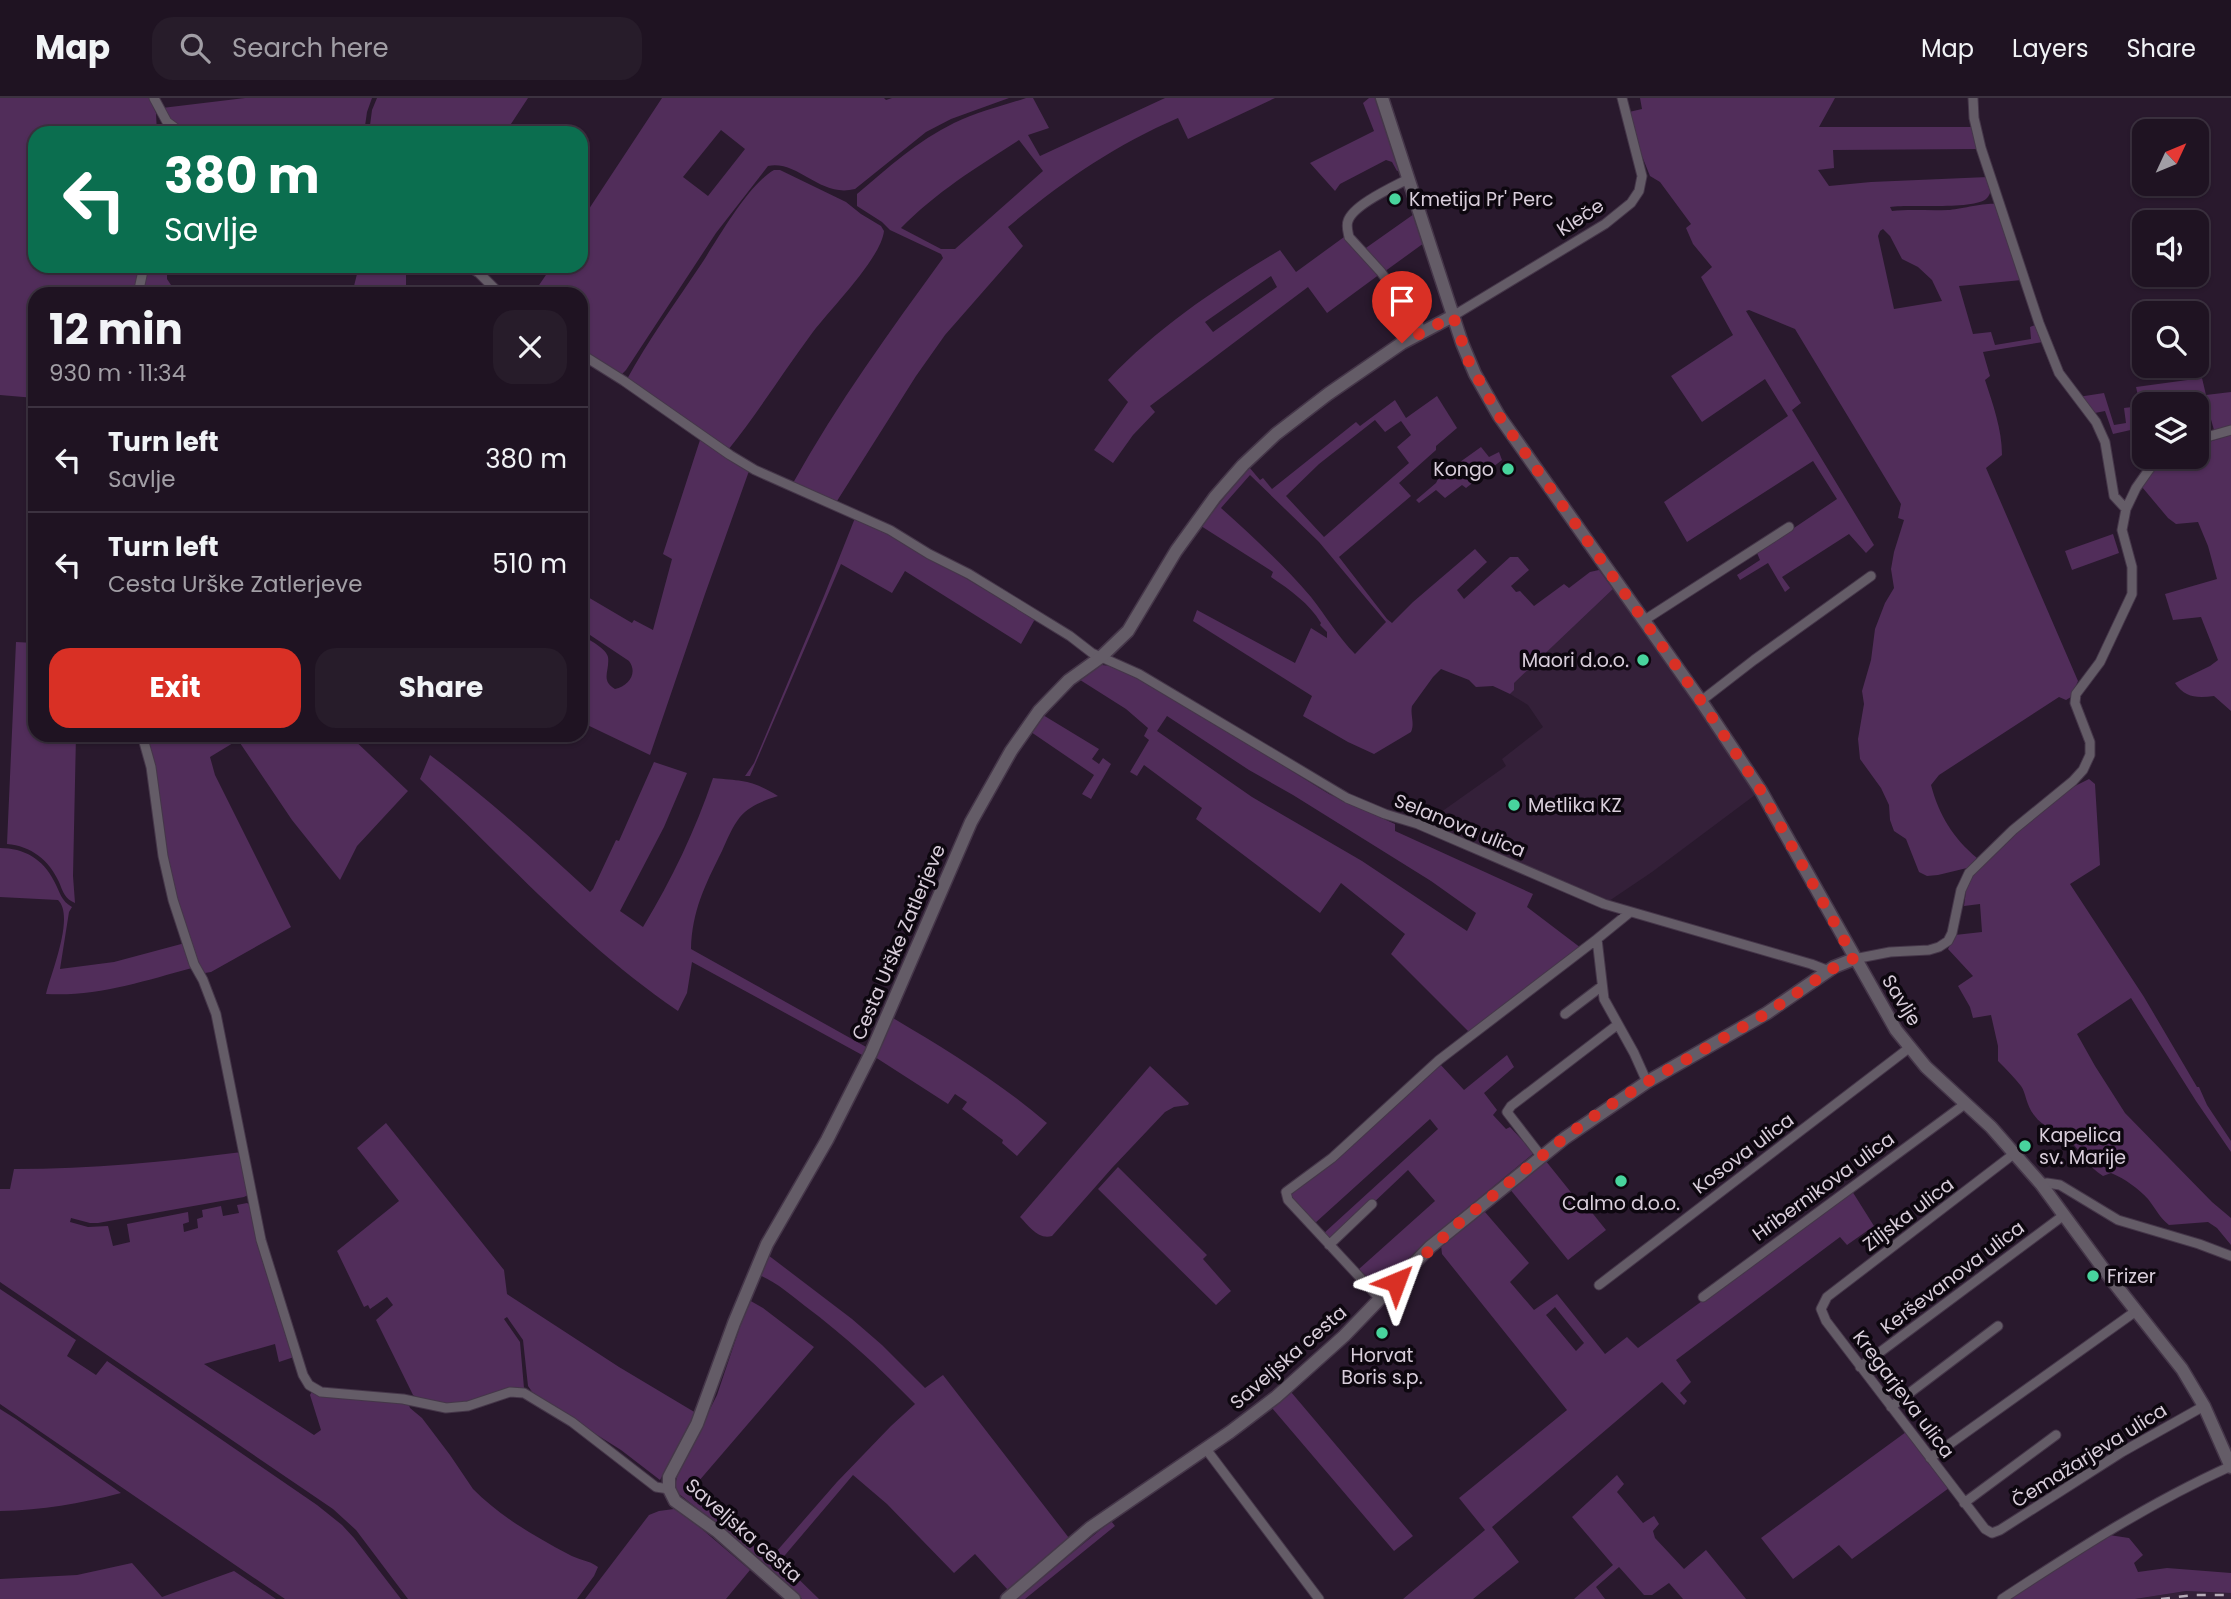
<!DOCTYPE html>
<html lang="en">
<head>
<meta charset="utf-8">
<style>
  body { margin:0; font-family:Poppins,sans-serif; background:#271c2a; color:#f1f3f6; height:100vh; display:flex; flex-direction:column; font-size:26px; white-space:nowrap }
  * { box-sizing:border-box; margin:0 }
  p { font-size:23px; color:#a19ea5 }
  .icon { flex:none; width:38px; height:38px; fill:none; stroke:currentColor; stroke-width:2; stroke-linecap:round; stroke-linejoin:round }
  .map { position:relative; flex:1; overflow:hidden }
  .sheet { position:absolute; left:28px; top:189px; width:560px; height:455px; display:flex; flex-direction:column; background:#1f1322; border-radius:21px; box-shadow:0 2px 5px #0004,0 0 0 2px #3c3240 }
  .sheet>* { flex:none }
  .hud { position:absolute; left:28px; top:28px; width:560px; height:147px; border-radius:21px; box-shadow:0 2px 5px #0004,0 0 0 2px #3c3240; background:#0b6e4f; color:#fff; overflow:hidden }
  .needle { width:46px; rotate:46deg }
  .tools { position:absolute; left:2132px; top:21px; display:grid; gap:14px }
  .tools a { display:grid; place-items:center; width:77px; height:77px; border-radius:14px; background:#1f1322; box-shadow:0 2px 5px #0004,0 0 0 2px #3c3240; font-size:35px }
  .pin { position:absolute; display:grid; place-items:center; width:60px; height:60px; color:#fff; margin:-72px -30px; border-radius:50% 50% 50% 0; rotate:-45deg; box-shadow:0 0 7px #0007 }
  .pin .icon { rotate:45deg }
  .me { position:absolute; width:77px; margin:-38px; rotate:44deg; stroke-linejoin:round; filter:drop-shadow(0 0 5px #0008) }
  .turn { display:flex; align-items:center; gap:24px; height:147px; padding:0 21px; font-size:32px }
  .turn .icon { width:91px; height:91px; stroke-width:2.5 }
  .turn b { display:block; font-size:49px; line-height:60px }
  .round { display:grid; place-items:center; flex:none; width:74px; height:74px; border-radius:21px; background:#271c2a }
  .overview { display:flex; align-items:center; justify-content:space-between; height:119px; padding:0 21px }
  h1 { font-size:42px; font-weight:700; line-height:52px }
  .cta { display:flex; gap:14px; margin-top:auto; padding:14px 21px }
  .cta a { flex:1; height:80px; border-radius:21px; background:#d93025; color:#fff; font-size:28px; font-weight:700; line-height:80px; text-align:center }
  .cta a+a { background:#271c2a; color:#f1f3f6 }
  ul { padding:0; list-style:none }
  li { display:flex; align-items:center; gap:21px; height:105px; padding:0 21px; border-top:2px solid #3c3240 }
  li div { flex:1 }
  li b { display:block; font-size:26px }
  li em { font-style:normal }
  header { display:flex; align-items:center; gap:42px; box-sizing:border-box; height:98px; padding:0 35px; background:#1f1322; border-bottom:2px solid #3c3240 }
  header strong { font-size:33px }
  nav { display:flex; gap:38px; margin-inline-start:auto; font-size:24px }
  .search { width:490px; height:63px; background:#271c2a; display:flex; align-items:center; gap:18px; box-sizing:border-box; padding:0 24px; border-radius:21px; color:#a19ea5; font-size:26px }
  .map>svg:first-child { display:block }
</style>
</head>
<body>
<header>
<strong>Map</strong>
<div class="search"><svg class="icon" aria-label="search" viewBox="0 0 24 24"><circle cx="10" cy="10" r="6"/><path d="M15 15l6 6"/></svg>Search here</div>
<nav><a>Map</a><a>Layers</a><a>Share</a></nav>
</header>
<div class="map">
<svg width="2231" height="1501" viewBox="0 0 2231 1501">
  <rect width="100%" height="100%" fill="#29192d"/>
  <path fill="#342039" d="M1613 491 1636 520 1759 694 1652 774 1609 803 1427 724 1506 668 1502 661 1543 629 1528 607 1510 596 1514 591 1513 585Z
    M2186 1493 2231 1495V1501H2135Z"/>
  <path fill="#512d5a" fill-rule="evenodd" d="M0 0H149L156 15 157 35H35V168H142L135 196H35V300L0 297Z
    M245 0H372L367 14 364 35H186L171 24 162 10Z
    M377 0H528L505 35H369L372 12Z
    M662 0H884L886 2 892 0H1009L951 21 926 34 855 91C819 100 799 62 768 68L716 135 626 272 620 278 581 252V196H533L552 168H581V123ZM721 32 745 51 708 98 683 79Z
    M1026 0H1033L1049 30 1028 37 1040 58 1165 0H1275L1188 41 1178 20C1115 47 1060 85 1008 129L1023 148 945 237 916 278 837 403 793 385C837 306 890 233 943 160L941 156 890 132 882 124 857 108V96C888 70 917 43 954 25 977 14 1002 8 1026 0ZM1019 42 1043 73 955 151H941L901 130C936 94 977 69 1019 42Z
    M1369 0H1377L1400 72 1397 73 1392 64 1386 62 1340 86 1335 93 1310 65 1374 33 1363 5Z
    M1640 0H1835L1819 29H1974L1978 51 1833 52 1834 70 1818 72 1829 88 1871 84 1988 79 1992 91C1990 94 1989 99 1986 101 1972 112 1910 106 1890 109L1892 113C1911 111 1929 113 1948 112 1960 111 1988 104 1997 106L2022 182 1959 188 1973 236 1991 234 1995 247 2031 241 2030 229 2037 226 2043 244 1983 254 1990 278 1985 282C1993 307 2002 331 2002 357L1986 370 2078 583 2071 599 2066 602 2059 599 1939 677 1931 687C1939 717 1953 740 1977 760L1967 770 1938 777 1927 778 1919 774 1906 741 1894 733 1890 722 1889 707 1881 690 1860 661 1858 641 1864 606 1862 593 1871 562 1875 531 1885 505 1894 490 1891 471 1894 454 1904 422 1898 420 1901 406 1795 231 1749 212 1746 213 1801 305 1792 312 1874 447 1866 455 1849 436 1782 479 1790 490 1785 494 1768 465 1740 482 1737 477 1760 462 1757 455 1837 401 1813 363 1687 444 1664 404 1788 318 1765 281 1702 324 1671 278 1733 237 1701 179 1712 169 1693 146 1686 130 1691 126 1660 84 1650 78 1636 43 1629 14 1642 11ZM1883 131 1890 138 1902 161 1918 169 1932 182 1942 203 1894 211 1878 138 1880 133Z
    M774 72H780L846 104 861 116 881 128 884 133C881 161 828 213 810 238 782 276 757 316 728 352L626 283C648 242 676 204 702 165 719 139 748 87 774 72Z
    M1414 116 1424 145 1384 174 1363 152Z
    M1344 139 1380 176 1327 215 1308 189 1150 308 1155 314 1133 337 1113 365 1094 352 1128 304 1108 282C1158 229 1218 189 1280 152L1296 174ZM1271 178 1277 189 1213 234 1205 224Z
    M146 168H167V181L177 196H140Z
    M359 168H406V196H352Z
    M2202 280 2206 297 2231 294V327L2214 332 2210 318 2196 320V306H2144V329L2113 336 2105 313 2095 315 2078 299 2104 295 2114 327 2126 325 2124 310 2132 309 2135 321 2143 319 2136 289Z
    M1437 298 1457 330 1436 348V352L1399 385 1411 398 1339 459 1387 521 1392 525 1413 504 1475 451 1487 464 1457 492 1464 501 1510 459H1518L1529 472 1511 488 1516 494 1520 493 1534 508 1564 486 1569 490 1590 474 1599 472 1613 491 1514 585V592L1510 596 1493 588 1476 589 1469 582 1441 571 1433 579 1412 608C1410 617 1415 625 1411 634L1374 656 1348 644 1303 618 1312 598 1193 523 1197 512 1295 565 1311 530 1327 540V534L1320 527 1321 525C1309 505 1290 492 1271 479L1273 474 1201 428 1249 369 1260 382 1263 380 1272 391 1356 324 1360 328 1395 302 1406 320ZM1375 322 1385 334 1401 323 1411 337 1397 349 1409 365 1324 439 1286 398 1319 366ZM1250 377 1319 444 1386 524 1355 556C1338 539 1326 518 1311 499 1284 467 1253 439 1221 410Z
    M2231 337V613L2214 598C2197 600 2185 600 2175 585L2210 568 2218 562 2201 519 2173 522 2165 496 2217 481 2208 448 2198 424 2176 426 2168 420 2142 389C2148 379 2160 363 2172 359 2179 357 2189 359 2196 359V348Z
    M700 342 726 360 749 373 705 496 650 657 581 624V537C589 542 606 550 608 559 610 573 600 582 615 591 629 588 638 575 629 563L581 531V495L632 525 634 522 653 532 672 461 663 456Z
    M1481 349 1489 359 1499 354 1502 362 1466 390 1462 387 1445 400 1436 392 1419 405 1416 402 1436 385 1439 379Z
    M855 420 889 435 1035 521 1021 546 905 473 892 495 841 466 750 678H745L754 665 824 498Z
    M2113 436 2119 455 2072 472 2065 453Z
    M16 544 35 545V637H76L73 778 75 805C65 801 63 794 59 784 49 762 31 748 7 746Z
    M1102 567 1112 568 1146 585 1193 612 1329 696 1395 726V733L1533 796 1527 809 1581 850 1469 934 1391 856 1405 836 1341 785 1320 815 1196 721 1202 710 1144 667 1137 678 1130 674 1149 642 1144 638 1148 630 1126 611 1077 580ZM1167 618 1249 672 1293 697 1431 783 1476 815 1467 833 1362 763 1252 699 1157 633Z
    M1043 617 1099 651 1092 661 1099 666 1103 660 1111 666 1091 701 1082 696 1094 677 1031 634Z
    M145 637H349L408 693 357 748 340 782 292 722 238 642 210 659 215 677 291 829 211 874 205 875 199 871 171 785Z
    M430 657C486 699 538 746 590 794L593 791 616 742 619 743 654 664 687 675 664 729 620 813 643 829C672 781 695 733 713 680 744 683 752 682 778 698 765 702 749 708 740 719 732 729 727 742 722 753 705 787 692 813 691 851L868 950 864 958 692 864 687 895 678 913C582 848 504 760 420 681Z
    M2089 681 2095 686 2100 767 2070 786 2144 899 2197 989H2199L2207 1007 2231 1043V1054L2196 1003 2131 900 2077 936 2095 968 2125 1015 2212 1104 2231 1120V1147L2217 1130 2208 1124 2169 1127C2159 1119 2156 1111 2148 1101 2139 1091 2124 1080 2111 1075L2103 1078C2088 1069 2081 1053 2069 1042 2058 1032 2043 1030 2034 1017 2026 1007 2026 995 2021 988 2014 979 2006 971 1998 963V948L1991 917 1973 920 1970 909 1958 888 1973 878 1948 851 1955 837 1982 834 1980 806 1964 808 1967 785 1982 764 2065 693Z
    M0 750C24 750 43 761 54 783 60 794 61 803 72 809L69 814 60 871 114 864 185 845 192 870C144 883 96 899 46 896 51 875 75 818 58 802L0 799Z
    M893 920C947 952 999 984 1047 1025L1017 1058 1002 1045 1003 1042 962 1011 967 1004 955 996 948 1006 875 959Z
    M1507 957 1514 969 1484 995 1497 1012 1493 1017 1506 1031 1510 1029 1534 1055 1425 1145 1379 1192 1361 1176 1359 1171 1435 1103 1408 1072 1332 1144 1323 1136 1438 1031 1430 1021 1314 1126 1289 1101 1291 1092 1439 965 1464 992Z
    M1150 968 1189 1005 1188 1007 1174 1009 1165 1014 1112 1070 1052 1138C1038 1142 1029 1128 1020 1119Z
    M386 1025 504 1172 507 1196 619 1269 696 1315 660 1382 621 1352 535 1298 528 1288 523 1242 507 1219 504 1221 520 1244 524 1290C488 1292 449 1322 413 1297L376 1222 393 1207 387 1199 370 1211 368 1207 364 1209 337 1153 399 1103 357 1050Z
    M242 1054 248 1097 244 1099 98 1125H90L71 1120 70 1124 88 1129 108 1128 113 1148 130 1144 127 1126 188 1114 189 1124 183 1126 184 1134 198 1130 197 1121 203 1119 202 1112 221 1108 223 1118 239 1115 237 1107 247 1105 250 1107 294 1259 279 1264 275 1246 204 1266 314 1337 321 1332 310 1297 312 1293 408 1304 410 1310 422 1320 450 1357 473 1391C501 1419 534 1438 568 1456 578 1462 589 1462 598 1469L594 1478 577 1501H408L356 1432 333 1411 0 1184V1091H10L14 1071C93 1071 164 1064 242 1054Z
    M1545 1062 1578 1103 1581 1101 1606 1132 1568 1162 1509 1090Z
    M1118 1069 1207 1157 1203 1161 1231 1193 1216 1207 1098 1091Z
    M1852 1093 1874 1128 1847 1147 1840 1139 1676 1262 1691 1284 1680 1295 1687 1303 1684 1307 1662 1284 1492 1429 1519 1464 1473 1501H1403L1485 1432 1459 1400 1567 1312 1442 1156 1441 1147 1480 1113 1485 1114 1529 1165 1510 1184 1534 1212 1557 1196 1605 1256 1627 1239 1638 1250ZM1555 1209 1584 1245 1576 1253 1546 1217Z
    M768 1157 852 1221 882 1247 925 1290 943 1277 1069 1440 1008 1492 975 1456 954 1475 887 1406 853 1377 780 1463 819 1501H802L737 1442 679 1396 675 1388 678 1375 717 1297 749 1202 763 1210 814 1249 692 1391 769 1462 837 1384 891 1328 915 1306C880 1270 845 1238 805 1208 791 1197 776 1184 759 1177Z
    M0 1191 76 1242 67 1258 96 1277 107 1263 317 1407 342 1427 354 1440 401 1501H285L0 1306Z
    M1291 1294 1413 1438 1394 1453 1272 1310Z
    M0 1311 16 1321 121 1395C78 1406 44 1412 0 1413Z
    M1906 1334 1949 1390 1852 1461 1839 1447 1793 1481 1761 1440Z
    M1617 1377 1624 1386 1617 1394 1643 1425 1654 1418 1659 1426 1653 1433 1655 1440 1684 1471 1706 1452 1746 1501H1683L1669 1485 1652 1497H1644L1619 1469 1596 1489 1605 1501H1574L1613 1467 1572 1419Z
    M674 1411 690 1421 750 1472 726 1501H585L649 1417 659 1413Z
    M1111 1423 1115 1428 1025 1501H1016Z
    M2109 1437 2129 1440 2143 1457 2134 1465 2138 1474 2167 1470 2231 1475V1495L2186 1493 2135 1501H2009Z
    M132 1465 162 1499 234 1473 276 1501H0V1481L77 1477Z"/>
  <g fill="none" stroke-linecap="round" stroke-linejoin="round">
    <g stroke="#453649" stroke-width="11">
      <path id="minor" d="M154 0 167 24 182 35
        M1973 0 1974 20 1981 50 2039 225 2059 275 2096 324 2105 344 2114 398 2126 411
        M1408 81C1393 89 1353 107 1348 123 1346 128 1348 134 1349 139L1381 174 1422 232
        M468 168 479 175 500 196
        M138 196 144 168
        M1453 218 1605 126 1631 105 1639 93 1642 78 1622 0
        M581 256 624 283 730 357 755 372 890 432 929 456 969 476 1070 538 1092 555 1139 576 1347 700 1385 716 1418 726 1604 806 1811 866 1829 873
        M2196 342 2231 332
        M1643 523 1789 429
        M1701 603 1754 562 1871 478
        M142 637 151 669 163 758 173 802 194 866 203 882 216 916 261 1142 303 1277 309 1287 321 1294 403 1301 446 1310 468 1308 510 1294 524 1295 572 1324 656 1389 669 1391
        M1629 815 1597 841 1604 901 1634 955 1647 984
        M1854 861 1890 854 1929 852 1939 849 1948 843 1952 835 1961 792 1969 775 2013 732 2073 683 2083 672 2090 657V644L2075 605 2076 596 2100 564 2132 496V469L2122 432 2126 411 2136 390 2153 366 2162 359
        M1565 916 1602 888
        M2015 1055 1827 1199 1821 1211 1826 1223 1985 1431 1992 1435 2000 1432 2122 1354 2204 1308
        M1541 1058 1507 1014 1511 1008 1617 927
        M2041 1086 2047 1085 2060 1087 2118 1122 2199 1146 2231 1158
        M1329 1147 1372 1106
        M1599 1187 1909 950
        M1703 1199 1965 1006
        M1380 1201 1288 1102 1286 1094 1332 1060 1439 962 1597 841
        M1860 1269 2064 1117
        M1891 1309 1998 1228
        M1206 1351 1319 1501
        M1930 1360 2136 1213
        M1964 1405 2056 1337
        M2002 1501C2077 1452 2149 1405 2231 1368"/>
    </g>
    <g stroke="#453649" stroke-width="15">
      <path id="tertiary" d="M1382 0 1462 245 1475 276 1499 318 1701 603 1761 693 1896 932 1926 969 1991 1029 2041 1086 2111 1181 2182 1271 2204 1308 2231 1369
        M794 1501 718 1434 675 1403 669 1391V1379L697 1326 734 1225 767 1146 827 1042 871 955 971 724 1011 653 1039 613 1069 582 1101 559 1128 533 1176 453 1215 399 1243 367 1276 336 1328 296 1402 245 1453 218
        M1007 1501 1090 1430 1230 1334 1276 1299 1344 1238 1430 1149 1565 1040 1647 984 1767 915 1834 869 1854 861"/>
    </g>
    <use href="#minor" stroke="#645c67" stroke-width="9"/>
    <use href="#tertiary" stroke="#645c67" stroke-width="12"/>
    <path stroke="#b7abb9" stroke-width="2.5" stroke-dasharray="9 9" stroke-linecap="butt" d="M2161 1501 2194 1497H2231"/>
  </g>
  <g fill="none" stroke-linecap="round" stroke-linejoin="round">
    <path stroke="#d93025" stroke-width="12" stroke-dasharray="0 21.6" d="M1396 1184 1454 1129 1564 1040 1604 1011 1647 984 1767 915 1835 869 1854 860 1761 693 1701 603 1499 318 1469 264 1453 218 1402 245"/>
  </g>
  <g fill="#48d49d" stroke="#0d070f" stroke-width="2.5">
    <circle cx="1395" cy="101" r="7"/>
    <circle cx="1508" cy="371" r="7"/>
    <circle cx="1643" cy="562" r="7"/>
    <circle cx="1514" cy="707" r="7"/>
    <circle cx="2025" cy="1048" r="7"/>
    <circle cx="1621" cy="1083" r="7"/>
    <circle cx="2093" cy="1178" r="7"/>
    <circle cx="1382" cy="1235" r="7"/>
  </g>
  <g text-anchor="middle" stroke-width="7" stroke-linejoin="round" paint-order="stroke">
    <g font-size="19" fill="#d9cedb" stroke="#0d070f" text-anchor="start">
      <text x="1409" y="108">Kmetija Pr' Perc</text>
      <text x="1494" y="378" text-anchor="end">Kongo</text>
      <text x="1629" y="569" text-anchor="end">Maori d.o.o.</text>
      <text x="1528" y="714">Metlika KZ</text>
      <text x="2039" y="1044">Kapelica<tspan x="2039" dy="22">sv. Marije</tspan></text>
      <text x="1621" y="1112" text-anchor="middle">Calmo d.o.o.</text>
      <text x="2107" y="1185">Frizer</text>
      <text x="1382" y="1264" text-anchor="middle">Horvat<tspan x="1382" dy="22">Boris s.p.</tspan></text>
    </g>
    <g font-size="19" fill="#d9cedb" stroke="#0d070f">
      <text transform="translate(1580 119) rotate(-33)" y="7">Kleče</text>
      <text transform="translate(1460 727) rotate(22)" y="7">Selanova ulica</text>
      <text transform="translate(898 844) rotate(-67)" y="7">Cesta Urške Zatlerjeve</text>
      <text transform="translate(1902 902) rotate(58)" y="7">Savlje</text>
      <text transform="translate(1743 1055) rotate(-37)" y="7">Kosova ulica</text>
      <text transform="translate(1823 1088) rotate(-36)" y="7">Hribernikova ulica</text>
      <text transform="translate(1908 1116) rotate(-37)" y="7">Ziljska ulica</text>
      <text transform="translate(1952 1179) rotate(-37)" y="7">Kerševanova ulica</text>
      <text transform="translate(1288 1259) rotate(-41)" y="7">Saveljska cesta</text>
      <text transform="translate(1904 1296) rotate(53)" y="7">Kregarjeva ulica</text>
      <text transform="translate(2089 1357) rotate(-32)" y="7">Čemažarjeva ulica</text>
      <text transform="translate(744 1432) rotate(41)" y="7">Saveljska cesta</text>
    </g>
  </g>
</svg>
<div class="tools">
<a><svg class="needle" viewBox="-14 -14 28 28"><path d="M0-13l5 13h-10z" fill="#e53935"/><path d="M0 13l5-13h-10z" fill="#a19ea5"/></svg></a>
<a><svg class="icon" aria-label="sound" viewBox="0 0 24 24"><path d="M4 9h4l5-4v14l-5-4H4zM17 9q2 3 0 6"/></svg></a>
<a><svg class="icon" aria-label="search" viewBox="0 0 24 24"><circle cx="10" cy="10" r="6"/><path d="M15 15l6 6"/></svg></a>
<a><svg class="icon" aria-label="layers" viewBox="0 0 24 24"><path d="M12 4l9 5-9 5-9-5zM3 14l9 5 9-5"/></svg></a>
</div>
<div class="pin" style="left:1402px;top:245px;background:#d93025"><svg class="icon" aria-label="arrive" viewBox="0 0 24 24"><path d="M6 21V4h12l-3 4 3 4H6"/></svg></div>
<svg class="me" style="left:1396px;top:1184px" viewBox="-20 -20 40 40"><path d="M0-17L14 15 0 8-14 15z" fill="#d93025" stroke="#fff" stroke-width="4"/></svg>
<div class="hud">
<div class="turn"><svg class="icon" aria-label="left" viewBox="0 0 24 24"><path d="M17 20v-9H6M10 6l-5 5 5 5"/></svg><div><b>380 m</b>Savlje</div></div>
</div>
<section class="sheet">
<div class="overview"><div><h1>12 min</h1><p>930 m · 11:34</p></div><a class="round"><svg class="icon" aria-label="close" viewBox="0 0 24 24"><path d="M6 6l12 12M18 6L6 18"/></svg></a></div>
<ul>
<li><svg class="icon" aria-label="left" viewBox="0 0 24 24"><path d="M17 20v-9H6M10 6l-5 5 5 5"/></svg><div><b>Turn left</b><p>Savlje</p></div><em>380 m</em></li>
<li><svg class="icon" aria-label="left" viewBox="0 0 24 24"><path d="M17 20v-9H6M10 6l-5 5 5 5"/></svg><div><b>Turn left</b><p>Cesta Urške Zatlerjeve</p></div><em>510 m</em></li>
</ul>
<div class="cta"><a>Exit</a><a>Share</a></div>
</section>
</div>
</body>
</html>
